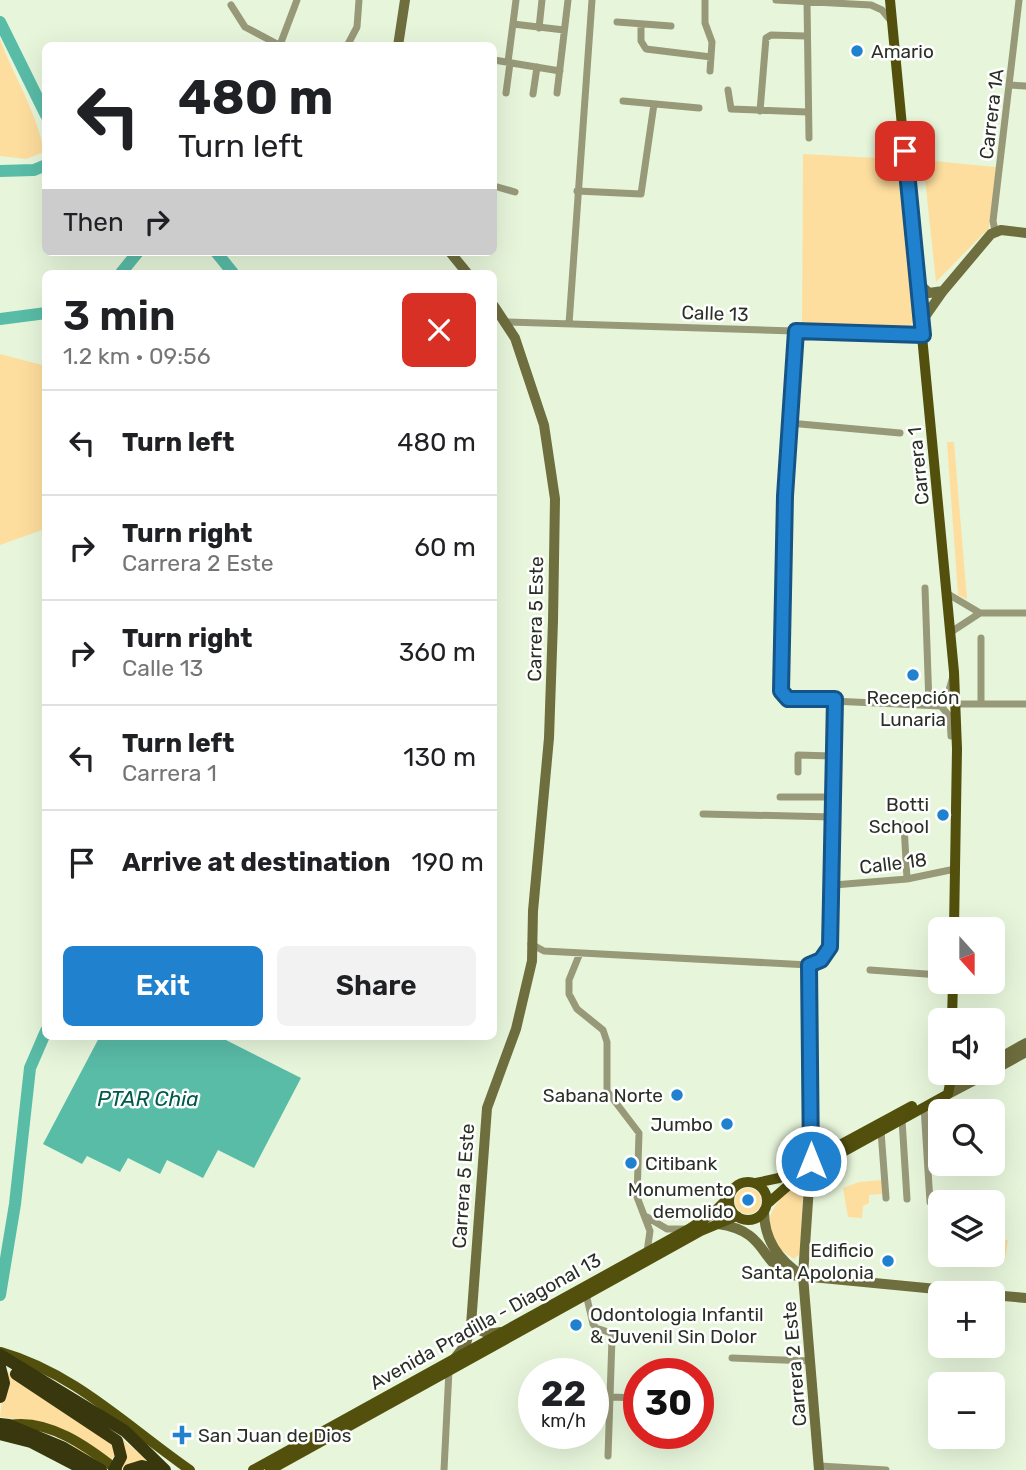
<!DOCTYPE html>
<html lang="en">
<head>
<meta charset="utf-8">
<style>
  body { margin:0; font-family:Rubik,sans-serif; background:#f2f2f2; color:#202124; height:100vh; display:flex; flex-direction:column; font-size:26px; white-space:nowrap }
  * { box-sizing:border-box; margin:0 }
  p { font-size:23px; color:#757577 }
  .icon { flex:none; width:38px; height:38px; fill:none; stroke:currentColor; stroke-width:2; stroke-linecap:round; stroke-linejoin:round }
  .map { position:relative; flex:1; overflow:hidden }
  .sheet { position:absolute; left:42px; top:270px; width:455px; height:770px; display:flex; flex-direction:column; background:#fff; border-radius:10px; box-shadow:0 7px 28px #0002 }
  .sheet>* { flex:none }
  .top-card { position:absolute; left:42px; top:42px; width:455px; height:214px; border-radius:10px; box-shadow:0 7px 28px #0002; background:#fff; color:#202124; overflow:hidden }
  .needle { width:46px; rotate:159deg }
  .buttons { position:absolute; left:928px; top:917px; display:grid; gap:14px }
  .buttons a { display:grid; place-items:center; width:77px; height:77px; border-radius:10px; background:#fff; box-shadow:0 7px 28px #0002; font-size:35px }
  .speed { position:absolute; left:518px; top:1358px; display:flex; gap:14px; font-size:35px; font-weight:700; text-align:center }
  .speed>* { display:grid; place-content:center; width:91px; height:91px; border-radius:50%; background:#fff; box-shadow:0 7px 28px #0002; line-height:1 }
  .speed small { font-size:18px; font-weight:400 }
  .speed .limit { border:10px solid #d22; background:#fff; color:#111 }
  .pin { position:absolute; display:grid; place-items:center; width:60px; height:60px; color:#fff; margin:-30px; border-radius:14px; box-shadow:0 4px 10px #0006 }
  .me { position:absolute; width:77px; margin:-38px; rotate:0deg; stroke-linejoin:round; filter:drop-shadow(0 0 5px #0008) }
  .turn { display:flex; align-items:center; gap:24px; height:147px; padding:0 21px; font-size:32px }
  .turn .icon { width:91px; height:91px; stroke-width:2.5 }
  .turn b { display:block; font-size:49px; line-height:60px }
  .then { display:flex; align-items:center; height:66px; padding:0 21px; background:#0003; gap:14px; font-size:26px }
  .round { display:grid; place-items:center; flex:none; width:74px; height:74px; border-radius:10px; background:#f2f2f2 }
  .headline { display:flex; align-items:center; justify-content:space-between; height:119px; padding:0 21px }
  h1 { font-size:42px; font-weight:600; line-height:52px }
  .cta { display:flex; gap:14px; margin-top:auto; padding:14px 21px }
  .cta a { flex:1; height:80px; border-radius:10px; background:#2082ce; color:#fff; font-size:28px; font-weight:600; line-height:80px; text-align:center }
  .cta a+a { background:#f2f2f2; color:#202124 }
  ul { padding:0; list-style:none }
  li { display:flex; align-items:center; gap:21px; height:105px; padding:0 21px; border-top:2px solid #e0e0e0 }
  li div { flex:1 }
  li b { display:block; font-size:26px }
  li em { font-style:normal }
  .map>svg:first-child { display:block }
</style>
</head>
<body>
<div class="map">
<svg width="1026" height="1470" viewBox="0 0 1026 1470">
  <rect width="100%" height="100%" fill="#e7f6db"/>
  <path fill="#fede9e" d="M0 39C14 77 37 112 44 152L26 159 0 156Z
    M803 154 896 159 915 317 910 326 902 330 802 326Z
    M923 160 996 167 989 228 936 282Z
    M0 354 46 366 45 529 0 545Z
    M947 442H954L967 599 958 595Z
    M992 1117 997 1168 976 1170V1164H992Z
    M882 1180V1194L869 1195V1203L863 1206 862 1218 848 1217 843 1188 859 1182Z
    M798 1183 803 1186 800 1254 794 1259C754 1235 767 1206 798 1183Z
    M735 1201a13 13 0 1 1 26 0a13 13 0 1 1-26 0Z
    M939 1237 940 1255H992V1239L1008 1240 1005 1260 937 1258Z
    M5 1370 108 1437 118 1450C110 1470 85 1465 63 1454L76 1438 39 1422 0 1417Z
    M115 1433 150 1463 119 1470Z"/>
  <path fill="#59bca7" d="M100 1036H218L301 1078 254 1168 218 1150 203 1178 167 1160 160 1174 128 1158 120 1172 87 1156 82 1164 43 1144Z"/>
  <g fill="none" stroke-linecap="round" stroke-linejoin="round">
    <path stroke="#59bca7" stroke-width="12" d="M0 22 46 115
      M0 171 34 170 46 165
      M216 252 233 273
      M121 273 138 252
      M0 319 46 313
      M0 1295 15 1204 30 1068 46 1031"/>
    <path stroke="#989979" stroke-width="7" d="M705 0V23L712 42 710 71
      M776 0 871 5 882 10 891 21
      M807 2 809 138
      M231 5 245 27 281 46
      M617 22 671 26
      M513 24 564 30
      M641 24V41L646 49 711 57
      M539 28 542 0
      M280 45 297 0
      M347 46 357 27 359 0
      M494 60 560 71
      M508 62 516 0
      M1009 85 1026 86
      M728 90 731 109 807 112
      M506 93 510 63
      M557 93 568 0
      M533 94 537 67
      M623 101 699 108
      M760 111 766 38 771 35 805 36
      M494 186 515 192
      M577 191 641 194 654 104
      M995 231 993 221 1019 0
      M506 322 923 335
      M569 324 592 0
      M796 331 785 496 781 691 788 699 941 706 950 717 951 736
      M789 423 900 433
      M925 588 929 705
      M948 594 980 613H1026
      M951 632 980 613
      M981 638V704
      M935 704 947 697 954 673
      M955 704H1026
      M798 772V755L832 756
      M780 797H833
      M703 814 833 817
      M904 825 907 879
      M834 885 907 879 955 869
      M531 944 544 951 809 965 821 960 830 947 835 700
      M580 953 569 980V994L577 1009 603 1030 607 1042V1091L639 1133 637 1197 650 1231 647 1252
      M809 965 811 1161
      M870 970 940 975
      M924 1107 930 1202
      M902 1120 907 1199
      M881 1131 886 1198
      M647 1217 667 1229H684
      M586 1294 593 1324 596 1328 611 1333 612 1338 608 1456
      M732 1358 811 1361
      M611 1397 639 1398
      M820 1466 886 1470
      M444 1470 449 1370"/>
    <path stroke="#6f6e3f" stroke-width="10" d="M398 46 405 0
      M450 252 467 273
      M918 283 929 293 943 291
      M922 321 943 291 991 234 1001 230 1026 233
      M992 1062 1026 1043
      M992 1071 1026 1052
      M952 1084 973 1073
      M948 1094 988 1073
      M810 1171 803 1276 819 1470
      M764 1211C764 1240 779 1261 803 1276
      M718 1224C769 1231 759 1264 791 1275L978 1293
      M992 1295 1026 1298
      M472 1317C475 1331 487 1336 500 1332
      M455 1358 466 1344 471 1325 487 1108 516 1029 532 961 533 911 549 738 553 621 555 499 544 425 515 338 494 306"/>
    <path stroke="#53500e" stroke-width="10" d="M890 0 954 672 957 749 954 929
      M952 1020 953 982
      M729 1201a19 19 0 1 1 38 0a19 19 0 1 1-38 0Z
      M756 1183 779 1178 912 1106
      M767 1204 798 1177 948 1094 952 1073
      M1 1352C75 1373 129 1428 190 1470
      M9 1425C48 1418 88 1447 117 1470
      M253 1470 689 1229 712 1214 729 1197
      M270 1470 701 1231 737 1216"/>
    <path stroke="#38370e" stroke-width="12" d="M0 1355 125 1431 165 1470
      M0 1367 4 1383 0 1397
      M16 1374 117 1441 121 1457 114 1470
      M0 1424 9 1425 62 1447 101 1470
      M0 1434 31 1442 85 1470
      M129 1470 142 1466 159 1470"/>
  </g>
  <g fill="none" stroke-linecap="round" stroke-linejoin="round">
    <g stroke="#155486" stroke-width="18">
      <path id="route" d="M811 1161 809 965 821 960 830 947 835 699H788L781 691 785 496 796 331 923 335 905 151"/>
    </g>
    <use href="#route" stroke="#2082ce" stroke-width="12"/>
  </g>
  <g fill="#2082ce" stroke="#fff" stroke-width="2.5">
    <circle cx="857" cy="51" r="7"/>
    <circle cx="913" cy="675" r="7"/>
    <circle cx="943" cy="815" r="7"/>
    <circle cx="677" cy="1095" r="7"/>
    <circle cx="727" cy="1124" r="7"/>
    <circle cx="631" cy="1163" r="7"/>
    <circle cx="748" cy="1200" r="7"/>
    <circle cx="888" cy="1261" r="7"/>
    <circle cx="576" cy="1325" r="7"/>
    <path d="M178.5 1424.5h7v7h7v7h-7v7h-7v-7h-7v-7h7z"/>
  </g>
  <g text-anchor="middle" stroke-width="5" stroke-linejoin="round" paint-order="stroke">
    <g font-size="19" fill="#2a3026" stroke="#fff" text-anchor="end">
      <text x="871" y="58" text-anchor="start">Amario</text>
      <text x="913" y="704" text-anchor="middle">Recepción<tspan x="913" dy="22">Lunaria</tspan></text>
      <text x="929" y="811">Botti<tspan x="929" dy="22">School</tspan></text>
      <text x="663" y="1102">Sabana Norte</text>
      <text x="713" y="1131">Jumbo</text>
      <text x="645" y="1170" text-anchor="start">Citibank</text>
      <text x="734" y="1196">Monumento<tspan x="734" dy="22">demolido</tspan></text>
      <text x="874" y="1257">Edificio<tspan x="874" dy="22">Santa Apolonia</tspan></text>
      <text x="590" y="1321" text-anchor="start">Odontologia Infantil<tspan x="590" dy="22">&amp; Juvenil Sin Dolor</tspan></text>
      <text x="198" y="1442" text-anchor="start">San Juan de Dios</text>
    </g>
    <g font-size="19" fill="#2a3026" stroke="#fff">
      <text transform="translate(991 114) rotate(-83)" y="7">Carrera 1A</text>
      <text transform="translate(715 313) rotate(2)" y="7">Calle 13</text>
      <text transform="translate(918 466) rotate(-96)" y="7">Carrera 1</text>
      <text transform="translate(535 619) rotate(-89)" y="7">Carrera 5 Este</text>
      <text transform="translate(893 863) rotate(-7)" y="7">Calle 18</text>
      <text transform="translate(463 1186) rotate(-86)" y="7">Carrera 5 Este</text>
      <text transform="translate(485 1321) rotate(-29)" y="7">Avenida Pradilla - Diagonal 13</text>
      <text transform="translate(794 1364) rotate(-95)" y="7">Carrera 2 Este</text>
    </g>
    <g font-size="21" font-style="italic" fill="#00594b" stroke="#fff">
      <text x="148" y="1106">PTAR Chia</text>
    </g>
  </g>
</svg>
<div class="buttons">
<a><svg class="needle" viewBox="-14 -14 28 28"><path d="M0-13l5 13h-10z" fill="#e53935"/><path d="M0 13l5-13h-10z" fill="#757577"/></svg></a>
<a><svg class="icon" aria-label="sound" viewBox="0 0 24 24"><path d="M4 9h4l5-4v14l-5-4H4zM17 9q2 3 0 6"/></svg></a>
<a><svg class="icon" aria-label="search" viewBox="0 0 24 24"><circle cx="10" cy="10" r="6"/><path d="M15 15l6 6"/></svg></a>
<a><svg class="icon" aria-label="layers" viewBox="0 0 24 24"><path d="M12 4l9 5-9 5-9-5zM3 14l9 5 9-5"/></svg></a>
<a>+</a>
<a>−</a>
</div>
<div class="speed"><div>22<small>km/h</small></div><div class="limit">30</div></div>
<div class="pin" style="left:905px;top:151px;background:#d93025"><svg class="icon" aria-label="arrive" viewBox="0 0 24 24"><path d="M6 21V4h12l-3 4 3 4H6"/></svg></div>
<svg class="me" style="left:811px;top:1161px" viewBox="-20 -20 40 40"><circle r="17" fill="#2082ce" stroke="#fff" stroke-width="3"/><path d="M0-11L8 9 0 5-8 9z" fill="#fff"/></svg>
<div class="top-card">
<div class="turn"><svg class="icon" aria-label="left" viewBox="0 0 24 24"><path d="M17 20v-9H6M10 6l-5 5 5 5"/></svg><div><b>480 m</b>Turn left</div></div>
<div class="then">Then<svg class="icon" aria-label="right" viewBox="0 0 24 24"><path d="M7 20v-9h11M14 6l5 5-5 5"/></svg></div>
</div>
<section class="sheet">
<div class="headline"><div><h1>3 min</h1><p>1.2 km · 09:56</p></div><a class="round" style="background:#d93025;color:#fff"><svg class="icon" aria-label="close" viewBox="0 0 24 24"><path d="M6 6l12 12M18 6L6 18"/></svg></a></div>
<ul>
<li><svg class="icon" aria-label="left" viewBox="0 0 24 24"><path d="M17 20v-9H6M10 6l-5 5 5 5"/></svg><div><b>Turn left</b></div><em>480 m</em></li>
<li><svg class="icon" aria-label="right" viewBox="0 0 24 24"><path d="M7 20v-9h11M14 6l5 5-5 5"/></svg><div><b>Turn right</b><p>Carrera 2 Este</p></div><em>60 m</em></li>
<li><svg class="icon" aria-label="right" viewBox="0 0 24 24"><path d="M7 20v-9h11M14 6l5 5-5 5"/></svg><div><b>Turn right</b><p>Calle 13</p></div><em>360 m</em></li>
<li><svg class="icon" aria-label="left" viewBox="0 0 24 24"><path d="M17 20v-9H6M10 6l-5 5 5 5"/></svg><div><b>Turn left</b><p>Carrera 1</p></div><em>130 m</em></li>
<li><svg class="icon" aria-label="arrive" viewBox="0 0 24 24"><path d="M6 21V4h12l-3 4 3 4H6"/></svg><div><b>Arrive at destination</b></div><em>190 m</em></li>
</ul>
<div class="cta"><a>Exit</a><a>Share</a></div>
</section>
</div>
</body>
</html>
